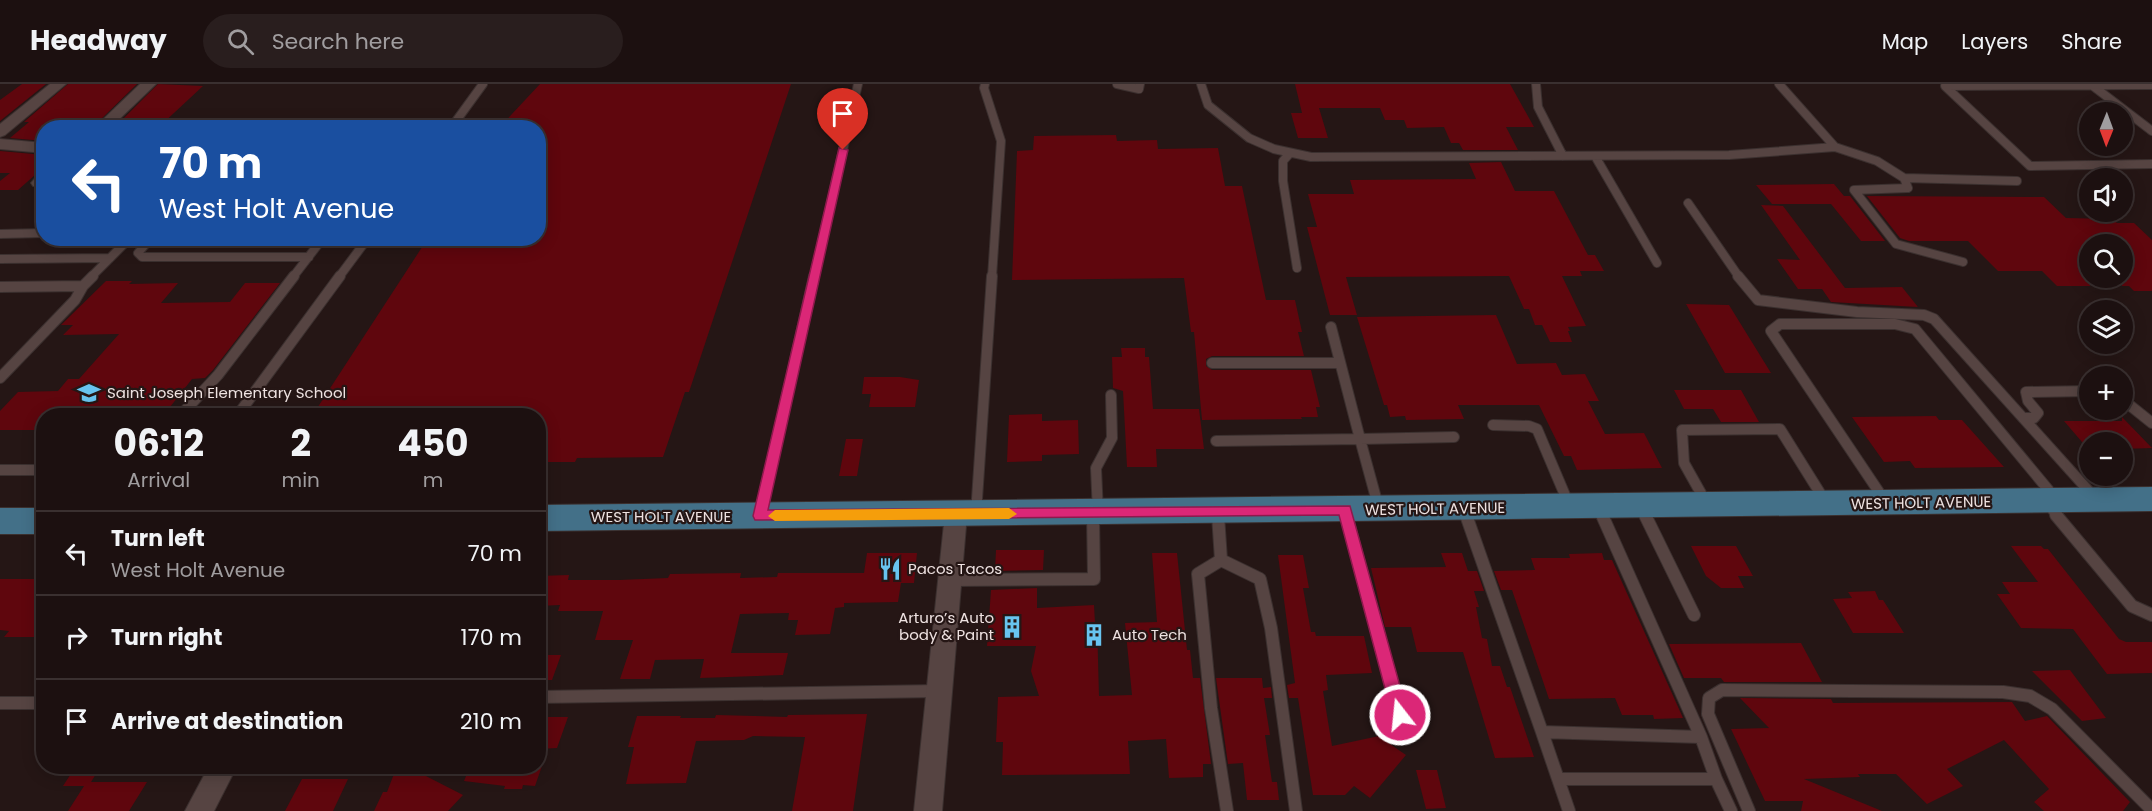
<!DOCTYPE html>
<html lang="en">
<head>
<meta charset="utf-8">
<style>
  body { margin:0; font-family:Poppins,sans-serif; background:#291e1e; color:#f1f3f6; height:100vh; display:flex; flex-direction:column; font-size:22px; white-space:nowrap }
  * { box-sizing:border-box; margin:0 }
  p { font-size:20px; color:#a09d9f }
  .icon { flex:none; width:33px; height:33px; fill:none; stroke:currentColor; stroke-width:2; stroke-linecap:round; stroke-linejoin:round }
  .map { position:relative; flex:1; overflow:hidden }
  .drawer { position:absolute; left:36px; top:324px; width:510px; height:366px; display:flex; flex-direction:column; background:#1c1010; border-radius:24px; box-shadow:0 3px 15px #0003,0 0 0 2px #3a3030 }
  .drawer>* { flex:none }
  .guide { position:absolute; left:36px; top:36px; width:510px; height:126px; border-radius:24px; box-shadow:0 3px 15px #0003,0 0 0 2px #3a3030; background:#1a4fa0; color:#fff; overflow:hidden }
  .needle { width:39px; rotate:181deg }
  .buttons { position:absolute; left:2079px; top:18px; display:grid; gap:12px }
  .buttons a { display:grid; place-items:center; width:54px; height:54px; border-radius:50%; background:#1c1010; box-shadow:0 3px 15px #0003,0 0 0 2px #3a3030; font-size:30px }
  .pin { position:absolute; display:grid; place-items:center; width:51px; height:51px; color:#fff; margin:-62px -26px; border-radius:50% 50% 50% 0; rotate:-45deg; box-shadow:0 0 6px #0007 }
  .pin .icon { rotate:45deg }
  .me { position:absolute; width:66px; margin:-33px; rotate:344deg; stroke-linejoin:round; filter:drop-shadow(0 0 4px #0008) }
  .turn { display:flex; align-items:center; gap:21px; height:126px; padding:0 24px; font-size:27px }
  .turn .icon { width:78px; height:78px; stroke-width:2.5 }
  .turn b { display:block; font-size:42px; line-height:51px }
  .eta { display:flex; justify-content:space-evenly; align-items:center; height:102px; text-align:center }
  .eta b { font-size:36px; font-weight:700; line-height:42px }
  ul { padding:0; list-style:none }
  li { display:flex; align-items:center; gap:18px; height:84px; padding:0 24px; border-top:2px solid #3a3030 }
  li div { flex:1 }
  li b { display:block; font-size:22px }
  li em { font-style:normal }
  header { display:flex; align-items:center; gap:36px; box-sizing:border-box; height:84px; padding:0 30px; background:#1c1010; border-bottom:2px solid #3a3030 }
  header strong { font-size:28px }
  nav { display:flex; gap:33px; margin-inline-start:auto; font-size:21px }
  .search { width:420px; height:54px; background:#291e1e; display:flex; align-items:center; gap:15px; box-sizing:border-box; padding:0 21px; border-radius:33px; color:#a09d9f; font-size:22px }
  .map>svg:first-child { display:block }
</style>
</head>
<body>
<header>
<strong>Headway</strong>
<div class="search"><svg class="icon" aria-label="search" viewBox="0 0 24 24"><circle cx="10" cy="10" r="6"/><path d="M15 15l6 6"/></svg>Search here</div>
<nav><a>Map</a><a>Layers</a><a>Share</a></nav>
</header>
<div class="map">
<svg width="2152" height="727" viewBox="0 0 2152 727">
  <rect width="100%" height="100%" fill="#251615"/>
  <path fill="#5f060d" d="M22 0H46L0 37V16Z
    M68 0H137L92 44H44V57L10 54 29 38H24Z
    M158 0 203 2 160 42 114 44Z
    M540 0H791L689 308H685L663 373 577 374 575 378H538V332H312L428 154H538V44H499Z
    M1295 0H1510L1534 43H1506L1518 66H1463L1459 59H1451L1444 43 1407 44 1404 36H1385L1380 24H1319L1328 54H1298L1291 29H1302Z
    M1116 51 1117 57 1157 56 1158 65 1218 64 1225 102H1242L1266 216H1295L1302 248H1298L1304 272H1212L1206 275V282L1212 286H1311L1320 323H1316L1318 333H1301L1302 335 1202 336 1194 248H1191L1184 194 1012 196 1017 67 1033 66 1034 52Z
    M0 67 44 71V83L18 106H0V97L10 89H0Z
    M1501 78 1515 107H1554L1588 171H1595L1604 187H1580L1582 192H1562L1586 242 1568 243 1570 247H1568L1572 258H1550L1542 241H1535L1529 225H1524L1509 192 1346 193 1357 231H1330L1307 143H1317L1308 110H1354L1350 96 1476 95 1469 79Z
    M1834 100 1844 112H1850L1885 157H1861L1831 120H1772L1756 101Z
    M1867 112 2044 113 2066 134 2112 135 2117 139H2134L2152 156V207H2134L2129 202H2122V160H2090V202H2057L2042 187H1998L1968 157H1909L1900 154Z
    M1761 121 1783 122 1845 204 1902 203 1918 223 1831 218 1822 205H1798L1777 175 1800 176Z
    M106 197H132L129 200 178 199 161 219 230 218 245 199H280L213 286 205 294 192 295 163 332H44V346H0V327L18 308 58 307 68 295H79L119 250 63 251 73 241H61Z
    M1686 220 1729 221 1771 289H1725Z
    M1496 231 1517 280 1556 279 1562 291 1585 290 1599 317H1588L1605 350 1644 349 1662 384 1577 386 1571 372H1564L1539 321H1458L1464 335 1406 336 1405 332 1390 333 1387 321H1384L1357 233Z
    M1121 264H1145V273H1149L1153 325H1199L1204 365H1156L1157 383H1127L1123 307 1113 304 1112 273H1122Z
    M864 293H900L919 296 915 323H869L871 310H862Z
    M1674 306H1741L1759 338H1721L1713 325H1684Z
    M1042 330V337L1078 336 1079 370 1042 371V377L1007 378 1009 331Z
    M1936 332 1939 336H1962L2004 383 1915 384 1910 377 1884 378 1852 333Z
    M2122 333 2152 364 2122 365V358H2082L2064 337H2122Z
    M846 355H863L857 392H839Z
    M1691 462H1736L1753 492H1738L1744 504H1721L1706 492Z
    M2011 462H2041L2044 465H2048L2119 555 2126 558H2152V589L2107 590 2073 545 2021 544 1997 510H2010L2002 498H2038Z
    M996 466H1044L1043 486 995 487Z
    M867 469H917L914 499H901L898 518 844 519V523L835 524 830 550 795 551 798 536H788L789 529 740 530 731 569H788L783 591 700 594 704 575 655 576 650 595H620L633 556H595L603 527H558L560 521 538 522V492L569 491 568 496H619L668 494 670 490 741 489 740 494 777 493 778 489H864Z
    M1152 469H1177L1187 566H1190L1193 594H1200L1211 680H1203V693L1169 694 1166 655 1128 657 1130 690 1002 691 1003 658H996L998 613 1039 612 1031 587 1036 562H987L991 506 1037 504V524L1094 521 1095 539H1097L1099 612 1132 611 1125 539 1157 538Z
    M1441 469H1462L1468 487H1477L1484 507H1474L1479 523H1476L1482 554 1487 555 1492 582H1500L1507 603H1510L1534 673 1495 674 1463 568H1417L1411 543H1385L1371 484 1446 483Z
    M1602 469 1604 476H1612L1683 634 1654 635 1653 631H1622L1615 614 1549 615 1512 506H1501L1494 487 1535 486 1531 474H1570L1569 470Z
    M1278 471H1303L1309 504H1303L1311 548H1315L1316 552H1364L1372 589 1326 591 1328 606 1323 607 1332 662 1384 651 1387 658 1406 671 1370 714 1354 702 1345 711H1313L1298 614H1289L1287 601 1295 599Z
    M0 495H44V546L39 553H4L9 547 0 546Z
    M1875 507 1879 516H1883L1904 549H1853L1833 515 1852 514 1848 508Z
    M1801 559 1822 598H1724L1721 594H1684L1669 560Z
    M538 571H561L552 596H538Z
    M2070 586 2106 634 2082 637 2032 587Z
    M1216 594H1262L1263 604 1271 603 1272 614H1264L1270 651H1265L1272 698H1277L1279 716H1247L1243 679 1228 680Z
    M1740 614 1831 615 1833 619 2012 618 2025 637 2047 632 2130 718 2123 727H2044L2034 718 2049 705 2004 656 1947 685 1963 702 1927 720 1896 690H1858L1860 693 1804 695 1882 727H1801L1803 717H1765L1731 645 1769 644Z
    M867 630 853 727H792L805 653 753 652 744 656 696 657 686 699 626 700 634 663H628L637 632H681L680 634H715L716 631 787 633 788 631Z
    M538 633H568L557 664 538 665Z
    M76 682H101L91 698H147L129 727H68L84 702H63Z
    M397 682H422L420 689 463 711 448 727H374L383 708H387Z
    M470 682H542L535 702 523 701 522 705H504L505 702 464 697Z
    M1416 686H1437L1446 724 1426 725Z
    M302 695H348L333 727H285Z"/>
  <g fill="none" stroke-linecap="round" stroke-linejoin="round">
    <g stroke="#3b302f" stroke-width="10">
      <path id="service-far2" d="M985 0 984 4 1001 57 992 193
        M1117 0 1139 5 1140 0
        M1201 0 1208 21 1249 54 1274 65 1311 73 1729 71 1835 63 1877 77 1904 94 1908 104 1854 106 1896 160 1963 178
        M1536 0 1538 23 1563 72
        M1779 0 1835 63
        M2152 1 1945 2 2030 82 2152 80
        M2093 2 2152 47
        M451 44 483 0
        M1290 69 1283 77V97L1297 184
        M1595 72 1657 179
        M1904 94 2017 97
        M1688 119 1739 193
        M0 150 44 149
        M151 154 138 169 142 173H309
        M0 175 110 174
        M91 193 130 154
        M293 193 323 154
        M339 193 368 154
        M814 193 858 0"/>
    </g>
    <g stroke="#3b302f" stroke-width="12">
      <path id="service-far1" d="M1738 192 1758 216 1857 228 1924 231 1934 235 2096 415
        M0 203 83 202 93 192
        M1331 243 1360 355 1454 353
        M1212 279H1340
        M0 294 75 216 83 202
        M2122 315 2152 339
        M180 332 218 291 294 192
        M237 332 340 192
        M2023 334H2034L2038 329 2028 317 2026 308 2090 307
        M1493 341 1529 342 1537 345 1570 423
        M1216 357 1360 355 1379 425
        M0 386H44
        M1885 417 1771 247 1780 240H1895L1915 245 2056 415
        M2046 418 2058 432
        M1707 420 1684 379 1682 346 1780 345 1825 417
        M1599 423 1603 432
        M1641 423 1645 432
        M1464 424 1467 432
        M1345 426 1347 432
        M1218 427V432
        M1093 429V432
        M1098 429 1096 384 1112 354 1111 311
        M976 430 992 192
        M760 432 814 192"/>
    </g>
    <g stroke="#3b302f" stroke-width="14">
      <path id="service" d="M1218 431 1221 476
        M1346 431 1400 631
        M1466 431 1542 648 1701 653 1602 431
        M1645 431 1694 531
        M2056 431 2132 522 2152 531
        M1221 476 1260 495 1271 544 1296 727
        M1221 476 1198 490 1211 624 1227 727
        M950 496 1094 495 1093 431
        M538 613 939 607
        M0 619H44
        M1542 648 1569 727
        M1558 695H1716L1701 653
        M1716 695 1731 727
        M1749 727 1708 630 1709 614 1722 606 2003 608 2030 612 2052 625 2152 726"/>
    </g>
    <g stroke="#3b302f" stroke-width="2">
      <path id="minor" d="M50 0H66L5 51 0 53V40Z
        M140 0H156L110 44H94Z
        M0 55 44 59V69L0 65Z
        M44 89V103L33 102 31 99 38 91Z
        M956 422 964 424 967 430 942 727H914L945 430 948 424Z
        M209 682H237L214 727H185Z"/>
    </g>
    <g stroke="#3b302f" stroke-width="2">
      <path id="primary" d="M2152 403V427L538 447V421Z
        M0 424H44V450H0Z"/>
    </g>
    <use href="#service-far2" stroke="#564442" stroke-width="8"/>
    <use href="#service-far1" stroke="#564442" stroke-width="10"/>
    <use href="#service" stroke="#564442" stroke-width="12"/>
    <use href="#minor" fill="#564442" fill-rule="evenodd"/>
    <use href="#primary" fill="#437088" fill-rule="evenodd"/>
  </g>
  <path fill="#db2777" stroke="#8e194d" stroke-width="1.5" d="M839 64 848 66 768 426 1350 422 1408 631 1406 636 1400 638 1394 636 1392 631 1339 431 755 436 753 432Z"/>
  <path fill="#f59e0b" d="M1009 424 1017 430 1009 435 775 437 768 432 775 426Z"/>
  <defs>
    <g id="school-bare" transform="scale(1.8)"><path d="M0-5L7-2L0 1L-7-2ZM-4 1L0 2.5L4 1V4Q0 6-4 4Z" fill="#68c4f0" stroke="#251615" stroke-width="2.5" paint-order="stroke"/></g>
    <g id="restaurant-bare" transform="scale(1.8)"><path d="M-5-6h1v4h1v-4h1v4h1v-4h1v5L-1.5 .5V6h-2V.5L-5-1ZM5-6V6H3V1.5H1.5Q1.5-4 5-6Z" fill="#68c4f0" stroke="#251615" stroke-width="2.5" paint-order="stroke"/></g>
    <g id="building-bare" transform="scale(1.8)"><path d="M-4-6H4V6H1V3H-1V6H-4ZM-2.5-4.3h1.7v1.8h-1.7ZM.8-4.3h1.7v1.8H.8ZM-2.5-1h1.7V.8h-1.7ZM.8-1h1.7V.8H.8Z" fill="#68c4f0" stroke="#251615" stroke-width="2.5" paint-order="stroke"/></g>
  </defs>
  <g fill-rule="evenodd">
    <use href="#school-bare" x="89" y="309"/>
    <use href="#restaurant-bare" x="890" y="485"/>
    <use href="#building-bare" x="1012" y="543"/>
    <use href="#building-bare" x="1094" y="551"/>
  </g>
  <g text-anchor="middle" stroke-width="4.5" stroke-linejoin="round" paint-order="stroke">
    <g font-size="15" fill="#eee2e1" stroke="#251615" text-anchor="start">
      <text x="107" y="314">Saint Joseph Elementary School</text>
      <text x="908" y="490">Pacos Tacos</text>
      <text x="994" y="539" text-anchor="end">Arturo’s Auto<tspan x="994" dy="17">body &amp; Paint</tspan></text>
      <text x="1112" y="556">Auto Tech</text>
    </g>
    <g font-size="15" fill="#eee2e1" stroke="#251615">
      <text transform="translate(1921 419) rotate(-1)" y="5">WEST HOLT AVENUE</text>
      <text transform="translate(1435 425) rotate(-1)" y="5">WEST HOLT AVENUE</text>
      <text x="661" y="438">WEST HOLT AVENUE</text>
    </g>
  </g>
</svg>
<div class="buttons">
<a><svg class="needle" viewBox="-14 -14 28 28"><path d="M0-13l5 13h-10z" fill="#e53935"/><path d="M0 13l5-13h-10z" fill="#a09d9f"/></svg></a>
<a><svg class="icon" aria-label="sound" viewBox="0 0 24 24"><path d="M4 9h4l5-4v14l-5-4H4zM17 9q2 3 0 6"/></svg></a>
<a><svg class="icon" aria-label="search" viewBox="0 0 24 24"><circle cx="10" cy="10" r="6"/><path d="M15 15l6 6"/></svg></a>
<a><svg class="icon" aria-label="layers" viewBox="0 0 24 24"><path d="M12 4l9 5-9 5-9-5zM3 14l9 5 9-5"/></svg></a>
<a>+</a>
<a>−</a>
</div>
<div class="pin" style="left:843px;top:66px;background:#d93025"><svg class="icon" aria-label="arrive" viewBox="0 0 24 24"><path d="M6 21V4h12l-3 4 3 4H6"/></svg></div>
<svg class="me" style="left:1400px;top:631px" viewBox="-20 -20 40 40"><circle r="17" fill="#db2777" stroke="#fff" stroke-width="3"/><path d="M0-11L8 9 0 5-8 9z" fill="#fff"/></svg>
<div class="guide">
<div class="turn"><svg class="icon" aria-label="left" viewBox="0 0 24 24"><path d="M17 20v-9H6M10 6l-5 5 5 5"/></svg><div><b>70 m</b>West Holt Avenue</div></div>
</div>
<section class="drawer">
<div class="eta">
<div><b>06:12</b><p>Arrival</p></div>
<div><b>2</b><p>min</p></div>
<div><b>450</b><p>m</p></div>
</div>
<ul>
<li><svg class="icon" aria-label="left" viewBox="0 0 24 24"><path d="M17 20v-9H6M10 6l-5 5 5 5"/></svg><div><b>Turn left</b><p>West Holt Avenue</p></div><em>70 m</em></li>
<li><svg class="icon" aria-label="right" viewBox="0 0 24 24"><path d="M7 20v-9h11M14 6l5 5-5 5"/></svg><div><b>Turn right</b></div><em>170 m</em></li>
<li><svg class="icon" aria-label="arrive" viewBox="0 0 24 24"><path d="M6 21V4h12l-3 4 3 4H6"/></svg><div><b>Arrive at destination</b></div><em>210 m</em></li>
</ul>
</section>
</div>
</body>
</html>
